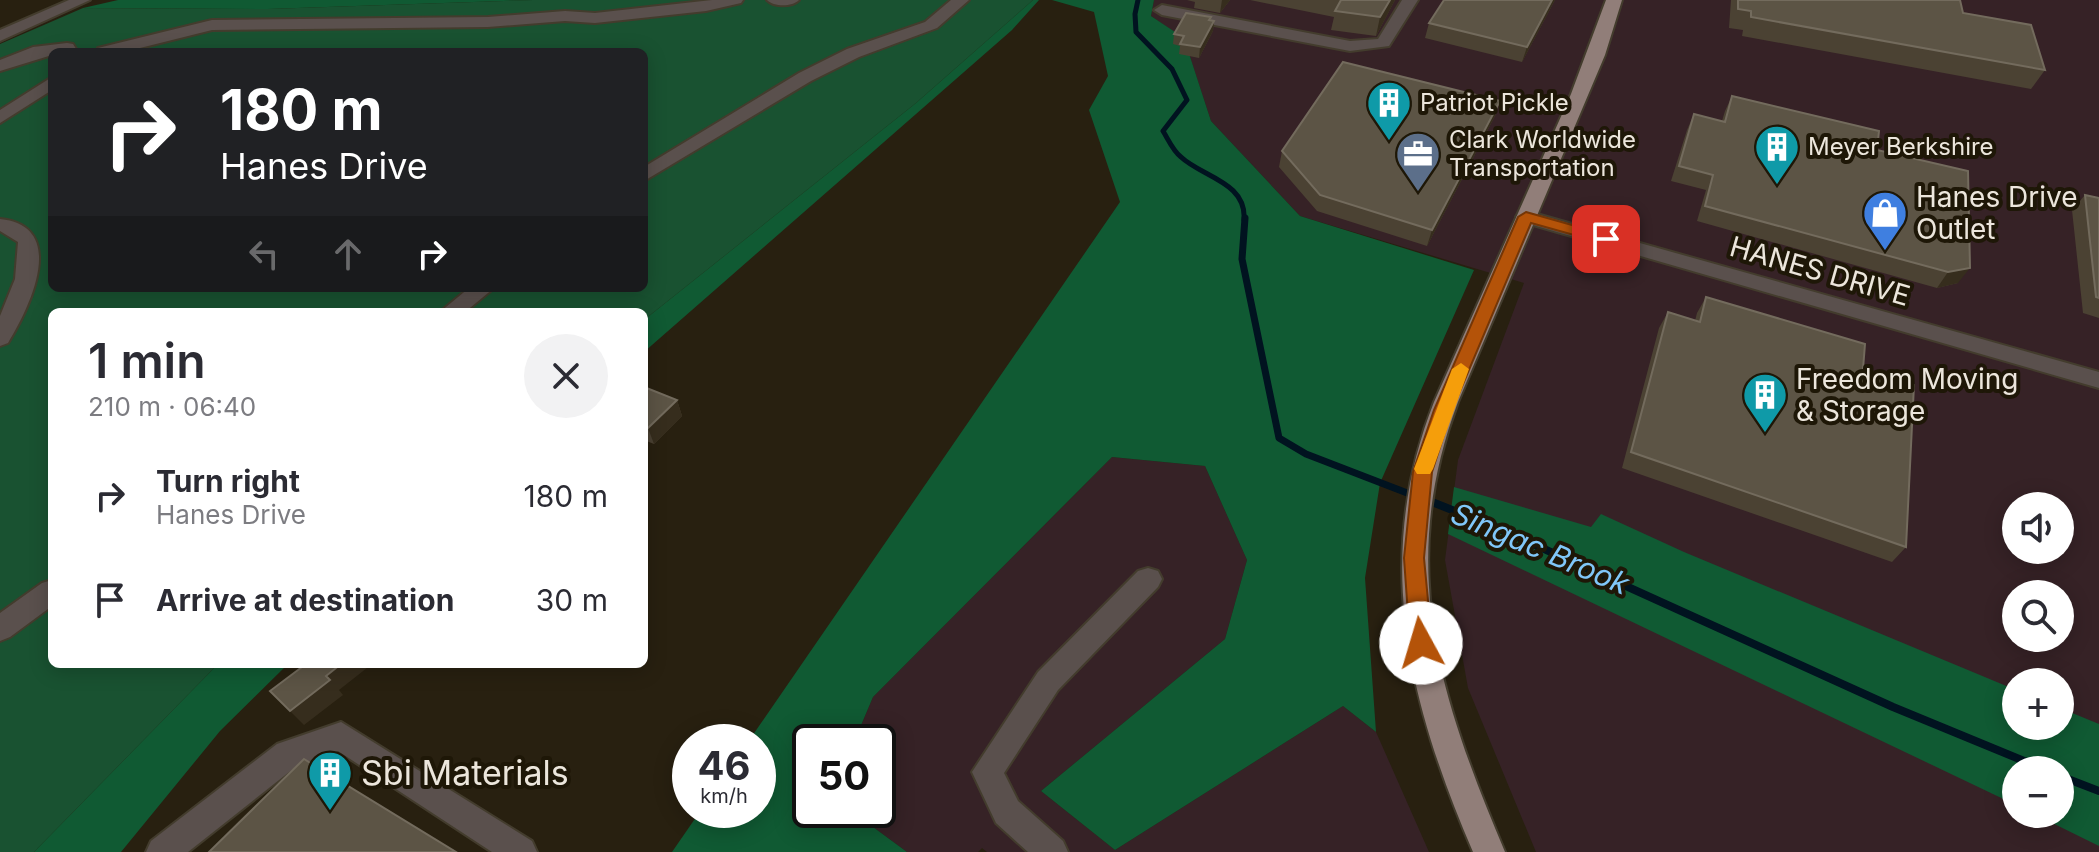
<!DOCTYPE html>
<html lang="en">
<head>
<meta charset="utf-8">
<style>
  body { margin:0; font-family:Inter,sans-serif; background:#f2f2f3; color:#2b2b33; height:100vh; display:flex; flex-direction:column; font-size:30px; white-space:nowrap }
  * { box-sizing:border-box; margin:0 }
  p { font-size:26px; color:#7c7c81 }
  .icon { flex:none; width:44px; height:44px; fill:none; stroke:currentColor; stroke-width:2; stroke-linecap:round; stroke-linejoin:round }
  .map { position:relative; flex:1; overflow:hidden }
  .details { position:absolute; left:48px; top:308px; width:600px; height:360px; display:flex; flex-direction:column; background:#fff; border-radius:12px; box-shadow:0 4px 20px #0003 }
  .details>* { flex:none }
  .banner { position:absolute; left:48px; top:48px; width:600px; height:244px; border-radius:12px; box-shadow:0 4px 20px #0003; background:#202124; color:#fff; overflow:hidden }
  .tools { position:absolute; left:2002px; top:492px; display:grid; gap:16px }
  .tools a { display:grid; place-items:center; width:72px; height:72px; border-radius:50%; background:#fff; box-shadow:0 4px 20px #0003; font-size:40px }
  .speed { position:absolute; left:672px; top:724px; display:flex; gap:16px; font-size:40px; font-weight:700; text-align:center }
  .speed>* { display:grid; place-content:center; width:104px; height:104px; border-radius:50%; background:#fff; box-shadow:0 4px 20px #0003; line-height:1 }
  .speed small { font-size:20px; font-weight:400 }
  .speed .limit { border:4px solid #111; border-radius:12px; background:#fff; color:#111 }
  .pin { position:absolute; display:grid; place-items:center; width:68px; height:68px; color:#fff; margin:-34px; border-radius:16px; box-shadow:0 4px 12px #0006 }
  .me { position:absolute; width:88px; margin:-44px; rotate:354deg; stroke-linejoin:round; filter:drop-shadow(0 0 6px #0008) }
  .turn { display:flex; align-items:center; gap:28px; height:168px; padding:0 40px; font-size:36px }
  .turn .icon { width:104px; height:104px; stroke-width:2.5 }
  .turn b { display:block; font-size:56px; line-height:68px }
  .lanes { display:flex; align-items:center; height:76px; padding:0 40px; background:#0003; justify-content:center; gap:40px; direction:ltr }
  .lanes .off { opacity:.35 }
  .round { display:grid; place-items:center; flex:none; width:84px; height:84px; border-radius:42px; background:#f2f2f3 }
  .overview { display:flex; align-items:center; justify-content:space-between; height:136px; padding:0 40px }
  h1 { font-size:48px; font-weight:600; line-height:60px }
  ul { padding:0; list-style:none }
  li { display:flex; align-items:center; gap:24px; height:104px; padding:0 40px }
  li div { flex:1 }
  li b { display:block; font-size:30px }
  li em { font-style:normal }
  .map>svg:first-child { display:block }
</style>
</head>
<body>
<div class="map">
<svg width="2099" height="852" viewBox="0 0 2099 852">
  <rect width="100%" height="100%" fill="#282010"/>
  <path fill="#362226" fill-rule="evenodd" d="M1154 0H2099V852H1536L1468 688 1445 560 1458 460 1524 283 1300 216 1211 121 1184 39 1151 16ZM2016 506H2060V550H2016ZM2016 594H2060V638H2016ZM2016 682H2060V726H2016ZM2016 770H2060V814H2016Z
    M1112 457 1205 466 1247 560 1225 639 1041 791 1115 850 1343 706 1376 732 1429 852H987L982 848 978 852H907L850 810H878V742H854L873 697Z"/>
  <path fill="#195231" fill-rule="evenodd" d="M533 0H1033L916 103 644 320V312H52V664H218L34 852H0V44L83 8 268 9ZM52 52H644V288H52Z"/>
  <path fill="#105a33" d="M118 0H533L268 9 83 8Z
    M1033 0H1039L1012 30 644 352V320L916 103Z
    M1052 0H1154L1151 16 1184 38 1211 121 1300 216 1474 270 1380 483 1365 578 1376 732 1343 706 1115 850 1041 791 1225 639 1247 560 1205 466 1112 457 873 697 854 742H810V810H850L907 852H672L701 810H758V742H748L1120 202 1089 110 1108 76 1094 12Z
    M1454 487 1591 527 1601 514 1684 552 2016 690V726H2060V708L2099 724V846L2034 814H2060V770H2016V805L1448 534Z
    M218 664H288L220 731 121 852H34Z"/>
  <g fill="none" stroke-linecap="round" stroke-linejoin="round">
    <path stroke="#011320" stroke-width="5" d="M1138 0 1135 14 1136 32 1172 69 1187 100 1163 131C1168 139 1173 151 1181 157 1202 177 1247 182 1244 220"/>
    <path stroke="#011320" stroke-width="7" d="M1245 218 1242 259 1279 438 1306 454 1415 496"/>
    <path stroke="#011320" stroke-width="8" d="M1427 500 1500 529 1893 707 2046 770
      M2060 776 2099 791"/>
    <g stroke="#433c2d" stroke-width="4">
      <path id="minor" d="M69 0H90L0 41V30Z
        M712 0H743L741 3 706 11 595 23 565 21 488 27 212 30 124 52H96L98 48 212 20 488 17 565 11 595 13Z
        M767 0H799C792 7 774 7 767 0Z
        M951 0H969L937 28 859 57 811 81 644 181V167L799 73 847 49 925 22Z
        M1402 0H1418L1389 46 1350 51 1162 15 1154 10 1162 5 1350 41 1378 39Z
        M67 43 73 44 78 52H52V55L0 71V60L33 47Z
        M52 77V90L0 123V110Z
        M1526 211 2099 372V388L1519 221 1516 217 1519 213Z
        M0 219C69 226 30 307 8 343L0 346V316L15 279 18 242 0 231Z
        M469 288H494L465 312H440Z
        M1148 568 1158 571 1162 579 1158 587 1058 690 1004 773 1018 801 1063 841 1068 852H1028L996 823 972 772 1038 672 1138 571Z
        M52 580V606L10 637 0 641V613L42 583Z
        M341 722 532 841 537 852H492L338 751 298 765 188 852H146L151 841 277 744Z"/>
    </g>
    <g stroke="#433c2d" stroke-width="4">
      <path id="major" d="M1606 0H1622L1605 55 1458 402C1396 567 1440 698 1505 852H1473C1409 703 1372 559 1434 402L1571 94Z"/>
    </g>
    <use href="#minor" fill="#5a504d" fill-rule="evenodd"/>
    <use href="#major" fill="#917e79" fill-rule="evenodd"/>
  </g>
  <path fill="#4b4233" d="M1187 0H1230L1220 13 1194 8 1195 2Z
    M1250 0H1395L1376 36 1331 30 1334 17Z
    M1555 0 1522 62 1425 38 1429 23Z
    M1731 0H1960L1963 13 2045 70 2031 89 1742 36 1743 30 1729 28Z
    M1211 17V21H1214L1213 31 1199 58 1179 54 1180 46 1173 44 1174 34Z
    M1732 96 1877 150 1958 283 1937 288 1697 221 1706 190 1671 181 1687 130 1694 114 1722 121 1725 111Z
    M1500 101 1495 116 1427 246 1317 211 1279 167 1282 151Z
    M2085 195 2099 198V318L2083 313 2072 210Z
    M1706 297 1863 369 1906 547 1892 562 1622 468 1659 328 1668 312 1695 321 1697 313Z
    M644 387 677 400 682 416 654 444 644 440Z"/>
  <path fill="#362d1d" d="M1222 0H1230L1220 13Z
    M1390 0H1395L1376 36 1380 17Z
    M1552 0H1555L1522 62 1527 47Z
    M1214 21 1213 31 1199 58 1200 47Z
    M1500 101 1495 116 1427 246 1432 230Z
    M1970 268 1958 283 1937 288 1948 272Z
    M677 400 682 416 654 444 648 428Z
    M341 664H372L339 690 343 695 304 725 290 711 326 676Z"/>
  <path fill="#5c5445" stroke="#736b5d" stroke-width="2" d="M1341 0H1390L1380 17 1335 11Z
    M1444 0H1552L1527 47 1429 23Z
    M1738 0H1960L1963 13 2031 25 2045 70 1751 17V11L1738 9Z
    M1186 13 1211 17 1209 20 1214 21 1200 47 1180 44 1184 36 1174 34Z
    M1343 62 1500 101 1432 230 1320 195 1282 151Z
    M1732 96 1879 131 1877 150 1968 171 1970 268 1948 272 1705 206 1713 175 1679 166 1694 114 1725 122Z
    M2085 195 2099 198V298L2096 297Z
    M1706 297 1865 344 1863 369 1914 385 1906 547 1631 452 1668 312 1700 322Z
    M644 387 677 400 648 428 644 426Z
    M306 664H341L326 676 330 680 290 711 270 691Z
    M304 759 456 852H209Z"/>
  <path fill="#b45309" stroke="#753606" stroke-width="2" d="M1526 212 1611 236 1614 239 1606 244 1531 223 1452 410 1432 472 1424 558 1432 643 1428 649 1421 652 1413 649 1410 643 1404 558 1413 472 1434 410 1518 217Z"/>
  <path fill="#f59e0b" d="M1461 363 1469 369 1433 469 1430 474H1417L1414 469 1452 369Z"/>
  <defs>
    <g id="building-pin" transform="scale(2.3)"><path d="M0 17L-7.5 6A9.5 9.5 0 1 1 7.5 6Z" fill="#0f9aa8" stroke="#1e1707"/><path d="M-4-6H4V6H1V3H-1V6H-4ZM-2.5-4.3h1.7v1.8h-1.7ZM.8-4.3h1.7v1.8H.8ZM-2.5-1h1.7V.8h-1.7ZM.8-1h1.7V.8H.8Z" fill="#fff"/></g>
    <g id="office-pin" transform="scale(2.3)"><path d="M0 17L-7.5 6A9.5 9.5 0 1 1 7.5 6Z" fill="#5c6f8a" stroke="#1e1707"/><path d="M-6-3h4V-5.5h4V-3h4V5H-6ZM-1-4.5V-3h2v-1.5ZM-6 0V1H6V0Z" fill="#fff"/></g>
    <g id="shop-pin" transform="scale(2.3)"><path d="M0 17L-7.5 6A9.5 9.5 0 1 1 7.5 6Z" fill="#3f7fe0" stroke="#1e1707"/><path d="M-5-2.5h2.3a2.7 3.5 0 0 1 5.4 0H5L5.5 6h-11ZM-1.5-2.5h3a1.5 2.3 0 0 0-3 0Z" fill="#fff"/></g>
  </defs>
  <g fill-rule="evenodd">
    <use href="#building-pin" x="1389" y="103"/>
    <use href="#building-pin" x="1777" y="147"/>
    <use href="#office-pin" x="1418" y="154"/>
    <use href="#shop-pin" x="1885" y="213"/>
    <use href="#building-pin" x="1765" y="395"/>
    <use href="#building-pin" x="330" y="773"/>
  </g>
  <g text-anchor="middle" stroke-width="8" stroke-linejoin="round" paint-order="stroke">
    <g font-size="24" fill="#ece6dc" stroke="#1e1707" text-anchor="start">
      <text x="1420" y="111">Patriot Pickle</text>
      <text x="1449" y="148">Clark Worldwide<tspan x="1449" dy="28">Transportation</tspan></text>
      <text x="1808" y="155">Meyer Berkshire</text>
    </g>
    <g font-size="28" fill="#ece6dc" stroke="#1e1707" text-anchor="start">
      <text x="1916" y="207">Hanes Drive<tspan x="1916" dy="32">Outlet</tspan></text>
      <text x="1796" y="389">Freedom Moving<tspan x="1796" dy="32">&amp; Storage</tspan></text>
    </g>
    <g font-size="28" fill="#ece6dc" stroke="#1e1707">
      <text transform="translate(1820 271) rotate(16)" y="10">HANES DRIVE</text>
    </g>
    <g font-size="30" font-style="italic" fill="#80c7f9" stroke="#1e1707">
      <text transform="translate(1540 549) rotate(23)" y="10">Singac Brook</text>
    </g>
    <g font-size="34" fill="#ece6dc" stroke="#1e1707" text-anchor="start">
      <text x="361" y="785">Sbi Materials</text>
    </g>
  </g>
</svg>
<div class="tools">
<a><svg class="icon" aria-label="sound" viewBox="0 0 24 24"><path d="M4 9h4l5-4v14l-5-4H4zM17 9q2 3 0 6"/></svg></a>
<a><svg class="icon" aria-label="search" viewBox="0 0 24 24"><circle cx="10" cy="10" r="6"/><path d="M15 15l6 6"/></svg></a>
<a>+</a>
<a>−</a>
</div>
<div class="speed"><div>46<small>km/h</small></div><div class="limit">50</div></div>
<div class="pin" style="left:1606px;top:239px;background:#d93025"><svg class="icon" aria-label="arrive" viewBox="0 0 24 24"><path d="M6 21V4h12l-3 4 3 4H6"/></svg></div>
<svg class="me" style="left:1421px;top:643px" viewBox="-20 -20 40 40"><circle r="19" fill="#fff"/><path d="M0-13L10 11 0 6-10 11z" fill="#b45309"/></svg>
<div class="banner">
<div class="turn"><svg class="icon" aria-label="right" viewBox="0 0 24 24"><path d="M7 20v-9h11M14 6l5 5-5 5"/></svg><div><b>180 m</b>Hanes Drive</div></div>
<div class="lanes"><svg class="icon off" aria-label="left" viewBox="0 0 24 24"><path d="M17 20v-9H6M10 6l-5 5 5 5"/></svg><svg class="icon off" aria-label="ahead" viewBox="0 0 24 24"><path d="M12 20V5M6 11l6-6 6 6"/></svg><svg class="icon" aria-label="right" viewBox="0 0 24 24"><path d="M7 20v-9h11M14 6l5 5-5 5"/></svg></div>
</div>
<section class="details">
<div class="overview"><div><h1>1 min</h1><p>210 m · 06:40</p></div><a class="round"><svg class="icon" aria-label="close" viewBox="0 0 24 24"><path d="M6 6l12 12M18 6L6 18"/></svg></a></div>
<ul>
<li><svg class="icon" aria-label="right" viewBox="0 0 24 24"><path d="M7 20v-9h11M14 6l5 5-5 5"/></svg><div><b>Turn right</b><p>Hanes Drive</p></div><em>180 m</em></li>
<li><svg class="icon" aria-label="arrive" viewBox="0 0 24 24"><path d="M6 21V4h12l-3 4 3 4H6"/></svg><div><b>Arrive at destination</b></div><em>30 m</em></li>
</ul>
</section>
</div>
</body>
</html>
